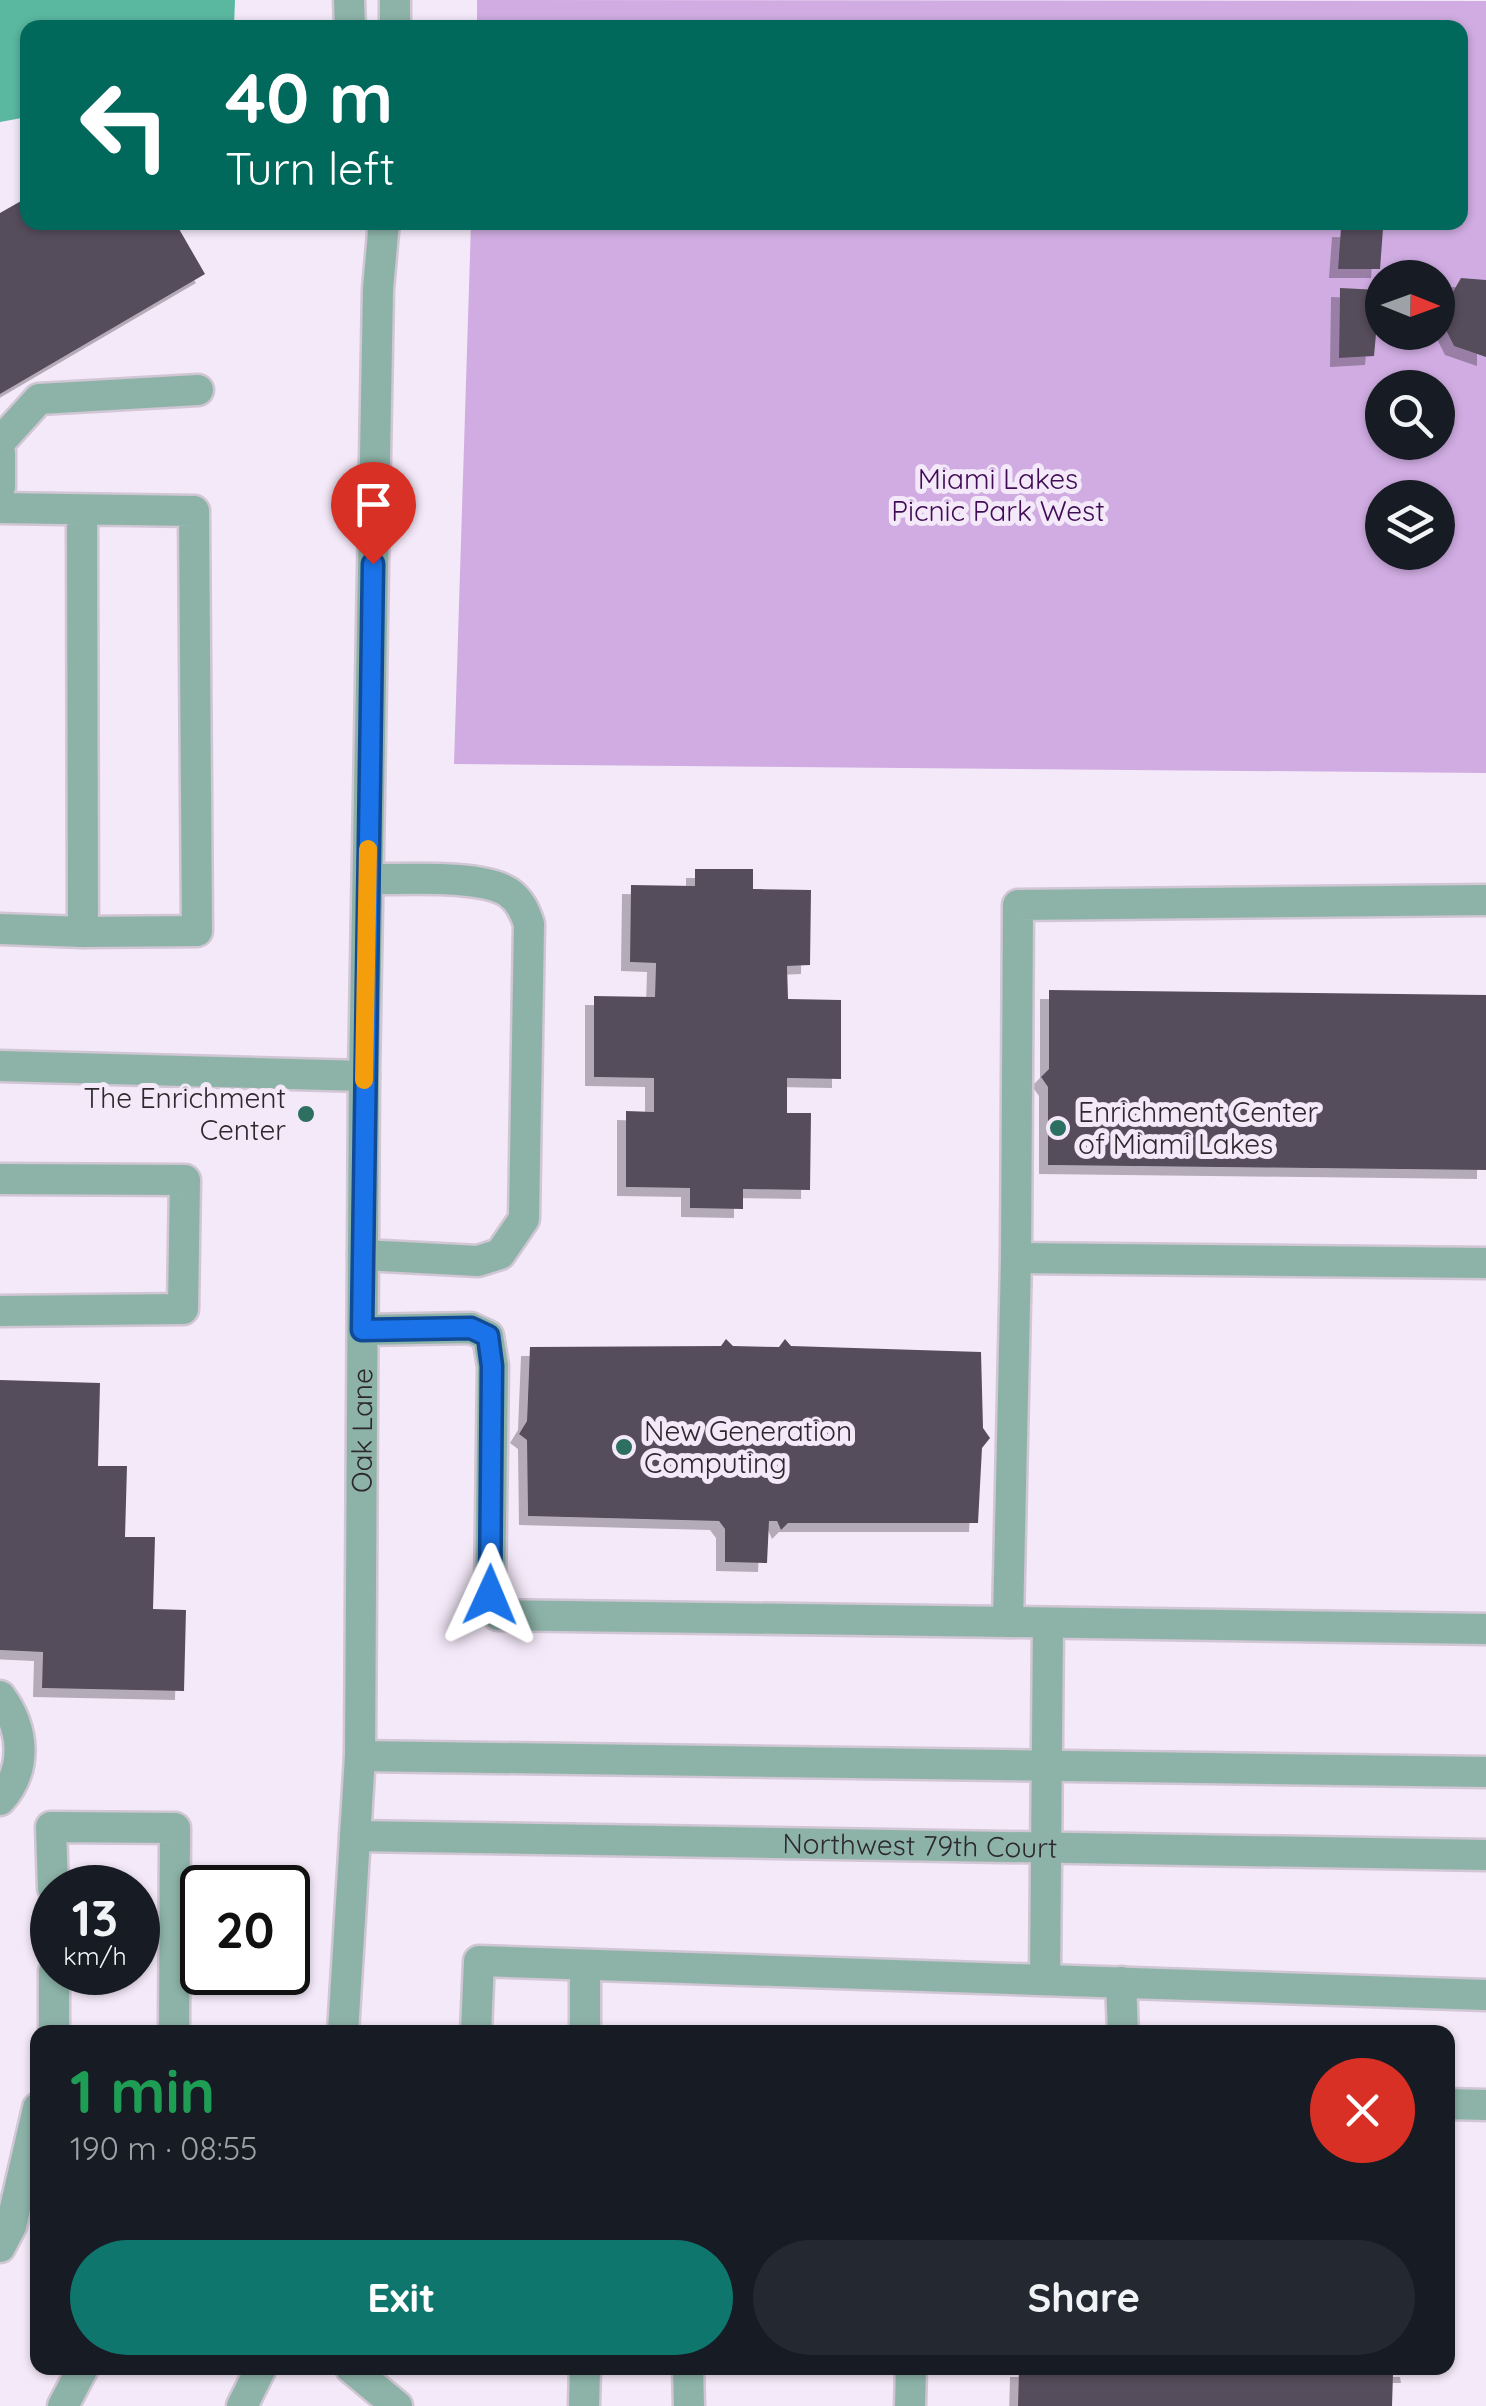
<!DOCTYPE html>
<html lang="en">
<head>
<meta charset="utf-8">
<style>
  body { margin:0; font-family:Quicksand,sans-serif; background:#242831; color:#f1f3f6; height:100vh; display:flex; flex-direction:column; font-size:38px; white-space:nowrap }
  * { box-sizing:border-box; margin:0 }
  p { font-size:32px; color:#9ea1a6 }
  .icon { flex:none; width:55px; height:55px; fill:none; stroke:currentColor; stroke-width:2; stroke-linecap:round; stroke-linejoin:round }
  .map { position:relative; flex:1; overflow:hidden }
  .sheet { position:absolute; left:30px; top:2025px; width:1425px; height:350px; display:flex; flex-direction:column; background:#171b24; border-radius:20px; box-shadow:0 2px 8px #0004 }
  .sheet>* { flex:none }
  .hud { position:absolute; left:20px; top:20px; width:1448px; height:210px; border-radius:20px; box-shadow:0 2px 8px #0004; background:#00695c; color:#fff; overflow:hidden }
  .needle { width:65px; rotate:91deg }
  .tools { position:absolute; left:1365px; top:260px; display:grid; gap:20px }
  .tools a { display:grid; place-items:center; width:90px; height:90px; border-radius:50%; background:#171b24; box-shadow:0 2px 8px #0004; font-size:50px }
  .speed { position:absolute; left:30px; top:1865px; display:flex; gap:20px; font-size:50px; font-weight:700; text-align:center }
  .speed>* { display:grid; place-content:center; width:130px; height:130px; border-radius:50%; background:#171b24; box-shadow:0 2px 8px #0004; line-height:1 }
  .speed small { font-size:25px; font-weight:400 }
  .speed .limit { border:5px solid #111; border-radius:15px; background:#fff; color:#111 }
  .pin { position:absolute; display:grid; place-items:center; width:85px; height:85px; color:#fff; margin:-102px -42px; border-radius:50% 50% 50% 0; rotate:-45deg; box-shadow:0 0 10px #0007 }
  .pin .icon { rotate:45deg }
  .me { position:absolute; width:110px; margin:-55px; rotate:1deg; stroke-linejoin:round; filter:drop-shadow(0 0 8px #0008) }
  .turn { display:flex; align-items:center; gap:35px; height:210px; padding:0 40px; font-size:45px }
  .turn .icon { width:130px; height:130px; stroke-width:2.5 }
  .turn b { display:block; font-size:70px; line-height:85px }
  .round { display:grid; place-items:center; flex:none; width:105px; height:105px; border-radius:52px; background:#242831 }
  .overview { display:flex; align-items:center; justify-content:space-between; height:170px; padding:0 40px }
  h1 { font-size:60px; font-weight:800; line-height:75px; color:#1e9e55 }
  .button { display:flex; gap:20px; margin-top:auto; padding:20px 40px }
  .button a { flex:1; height:115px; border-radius:60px; background:#0f766e; color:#fff; font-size:40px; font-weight:800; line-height:115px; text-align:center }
  .button a+a { background:#242831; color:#f1f3f6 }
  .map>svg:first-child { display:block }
</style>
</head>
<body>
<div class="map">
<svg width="1486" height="2406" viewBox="0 0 1486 2406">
  <defs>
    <filter id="shadow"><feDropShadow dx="-9" dy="9" stdDeviation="0" flood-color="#0004"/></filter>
  </defs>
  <rect width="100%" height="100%" fill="#f4e9f9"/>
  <path fill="#d0ace2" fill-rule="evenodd" d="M477 0 1486 1V773L454 764 471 223 1460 222V28H477ZM1382 278H1438V332H1382ZM1382 388H1438V442H1382ZM1382 498H1438V552H1382Z"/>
  <path fill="#5ab8a1" d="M0 0H235L234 27 28 28 27 117 0 122Z"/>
  <path fill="#564e5b" filter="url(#shadow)" d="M28 197V222H175L205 274 0 394V213Z
    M1341 228 1383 229 1380 269H1338Z
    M1461 278 1486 280V357L1454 346 1439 316Z
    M1340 288 1380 290 1374 356 1339 358Z
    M695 869H753V889L811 890 810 965 787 966 788 999 841 1000V1079L787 1078V1113H811L810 1190 743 1189V1209L690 1208V1188L626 1187V1111L654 1112V1078L594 1077V996L655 997 656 963 630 962 631 885 695 886Z
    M1049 990 1486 995V1170L1048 1165V1087L1041 1077 1049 1069Z
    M726 1339 733 1346 779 1347 785 1339 791 1346 981 1352 983 1428 990 1438 982 1448 978 1523H788L781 1530 777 1521H769L767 1563 725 1562V1529L719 1521 528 1516 527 1440 519 1434 527 1421 530 1347 721 1346Z
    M0 1380 100 1383 98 1466H127L125 1537H155L153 1609 186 1610 184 1691 42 1688 43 1652 0 1650Z
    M1019 2368H1409L1410 2374H1393L1392 2406H1018Z"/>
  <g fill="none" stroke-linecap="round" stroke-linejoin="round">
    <g stroke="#d0c6d4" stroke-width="35">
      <g id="minor">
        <path d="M349 0 350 28"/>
        <path d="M395 0V28"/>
        <path d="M0 442 39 399 198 390"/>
        <path d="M0 453V487"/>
        <path d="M0 508 194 511 197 931 83 932 82 511"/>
        <path d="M0 929 83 932"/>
        <path d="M0 1066 364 1076"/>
        <path d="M0 1179 185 1180 183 1309 0 1311"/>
        <path d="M363 1255 478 1261 500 1254 524 1219 529 924C525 912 520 900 508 892 480 874 403 880 368 879"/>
        <path d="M1016 1258 1018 905 1486 900"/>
        <path d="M363 1330 471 1328 488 1336 493 1366 490 1595 498 1615 1008 1622 1016 1258 1486 1263"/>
        <path d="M1008 1622 1486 1629"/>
        <path d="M0 1696C24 1728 28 1769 0 1800"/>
        <path d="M360 1756 1486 1772"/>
        <path id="s1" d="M355 1836 1486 1855"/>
        <path d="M53 1888 51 1827 175 1828 174 2032"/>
        <path d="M54 1972V2032"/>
        <path d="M1045 1980 1048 1623"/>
        <path d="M1121 1982 1123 2032"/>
        <path id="s2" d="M343 2032 360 1756 364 1076 378 289 384 222"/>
        <path d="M476 2032 479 1961 1486 1995"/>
        <path d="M585 2032V1965"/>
        <path d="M1448 2104 1486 2105"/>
        <path d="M0 2247 11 2226 38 2108"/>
        <path d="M351 2368 397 2406"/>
        <path d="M688 2368 689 2406"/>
        <path d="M63 2406 83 2368"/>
        <path d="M242 2406 261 2368"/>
        <path d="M584 2406 585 2368"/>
        <path d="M910 2406 911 2368"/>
      </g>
    </g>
    <use href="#minor" stroke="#8db3a8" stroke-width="30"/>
  </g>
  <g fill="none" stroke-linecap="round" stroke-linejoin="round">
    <g stroke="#114b97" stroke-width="25">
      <path id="route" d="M373 564 362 1330 471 1328 488 1336 492 1366 490 1595"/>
    </g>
    <use href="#route" stroke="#1a73e8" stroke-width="18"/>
    <path stroke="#f59e0b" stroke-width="18" d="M364 1080 368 849"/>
  </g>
  <g fill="#2d6f60" stroke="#f4e9f9" stroke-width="4">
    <circle cx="306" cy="1114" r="10"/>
    <circle cx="1058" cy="1128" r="10"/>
    <circle cx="624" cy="1447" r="10"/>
  </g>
  <g text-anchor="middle" stroke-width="10" stroke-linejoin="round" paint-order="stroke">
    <g font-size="28" fill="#410c56" stroke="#f4e9f9">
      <text x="998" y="489">Miami Lakes<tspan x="998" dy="32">Picnic Park West</tspan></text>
    </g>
    <g font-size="28" fill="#2c282e" stroke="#f4e9f9" text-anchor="start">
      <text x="286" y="1108" text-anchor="end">The Enrichment<tspan x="286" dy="32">Center</tspan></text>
      <text x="1078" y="1122">Enrichment Center<tspan x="1078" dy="32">of Miami Lakes</tspan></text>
      <text x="644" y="1441">New Generation<tspan x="644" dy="32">Computing</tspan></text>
    </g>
    <g font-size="28" fill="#2c282e" stroke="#f4e9f9">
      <text dy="10" stroke="none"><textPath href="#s2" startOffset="602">Oak Lane</textPath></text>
      <text dy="10" stroke="none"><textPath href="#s1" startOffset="565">Northwest 79th Court</textPath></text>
    </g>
  </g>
</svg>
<div class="tools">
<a><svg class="needle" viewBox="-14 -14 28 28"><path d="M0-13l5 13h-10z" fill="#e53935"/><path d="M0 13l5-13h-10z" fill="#9ea1a6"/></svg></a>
<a><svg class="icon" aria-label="search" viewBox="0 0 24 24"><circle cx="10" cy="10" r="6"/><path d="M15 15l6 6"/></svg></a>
<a><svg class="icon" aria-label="layers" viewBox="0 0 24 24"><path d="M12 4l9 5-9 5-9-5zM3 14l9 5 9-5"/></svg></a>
</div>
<div class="speed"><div>13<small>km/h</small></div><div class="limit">20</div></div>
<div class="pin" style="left:373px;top:564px;background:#d93025"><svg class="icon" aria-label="arrive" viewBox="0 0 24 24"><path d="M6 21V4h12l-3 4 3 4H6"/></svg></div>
<svg class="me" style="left:490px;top:1595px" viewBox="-20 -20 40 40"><path d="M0-17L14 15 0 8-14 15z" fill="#1a73e8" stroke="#fff" stroke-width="4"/></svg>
<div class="hud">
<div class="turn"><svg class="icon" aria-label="left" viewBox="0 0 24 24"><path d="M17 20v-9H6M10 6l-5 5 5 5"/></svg><div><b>40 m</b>Turn left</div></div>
</div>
<section class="sheet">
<div class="overview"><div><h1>1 min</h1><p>190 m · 08:55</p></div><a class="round" style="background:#d93025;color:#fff"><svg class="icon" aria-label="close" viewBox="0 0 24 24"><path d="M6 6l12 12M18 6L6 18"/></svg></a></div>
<div class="button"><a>Exit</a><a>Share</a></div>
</section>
</div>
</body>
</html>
